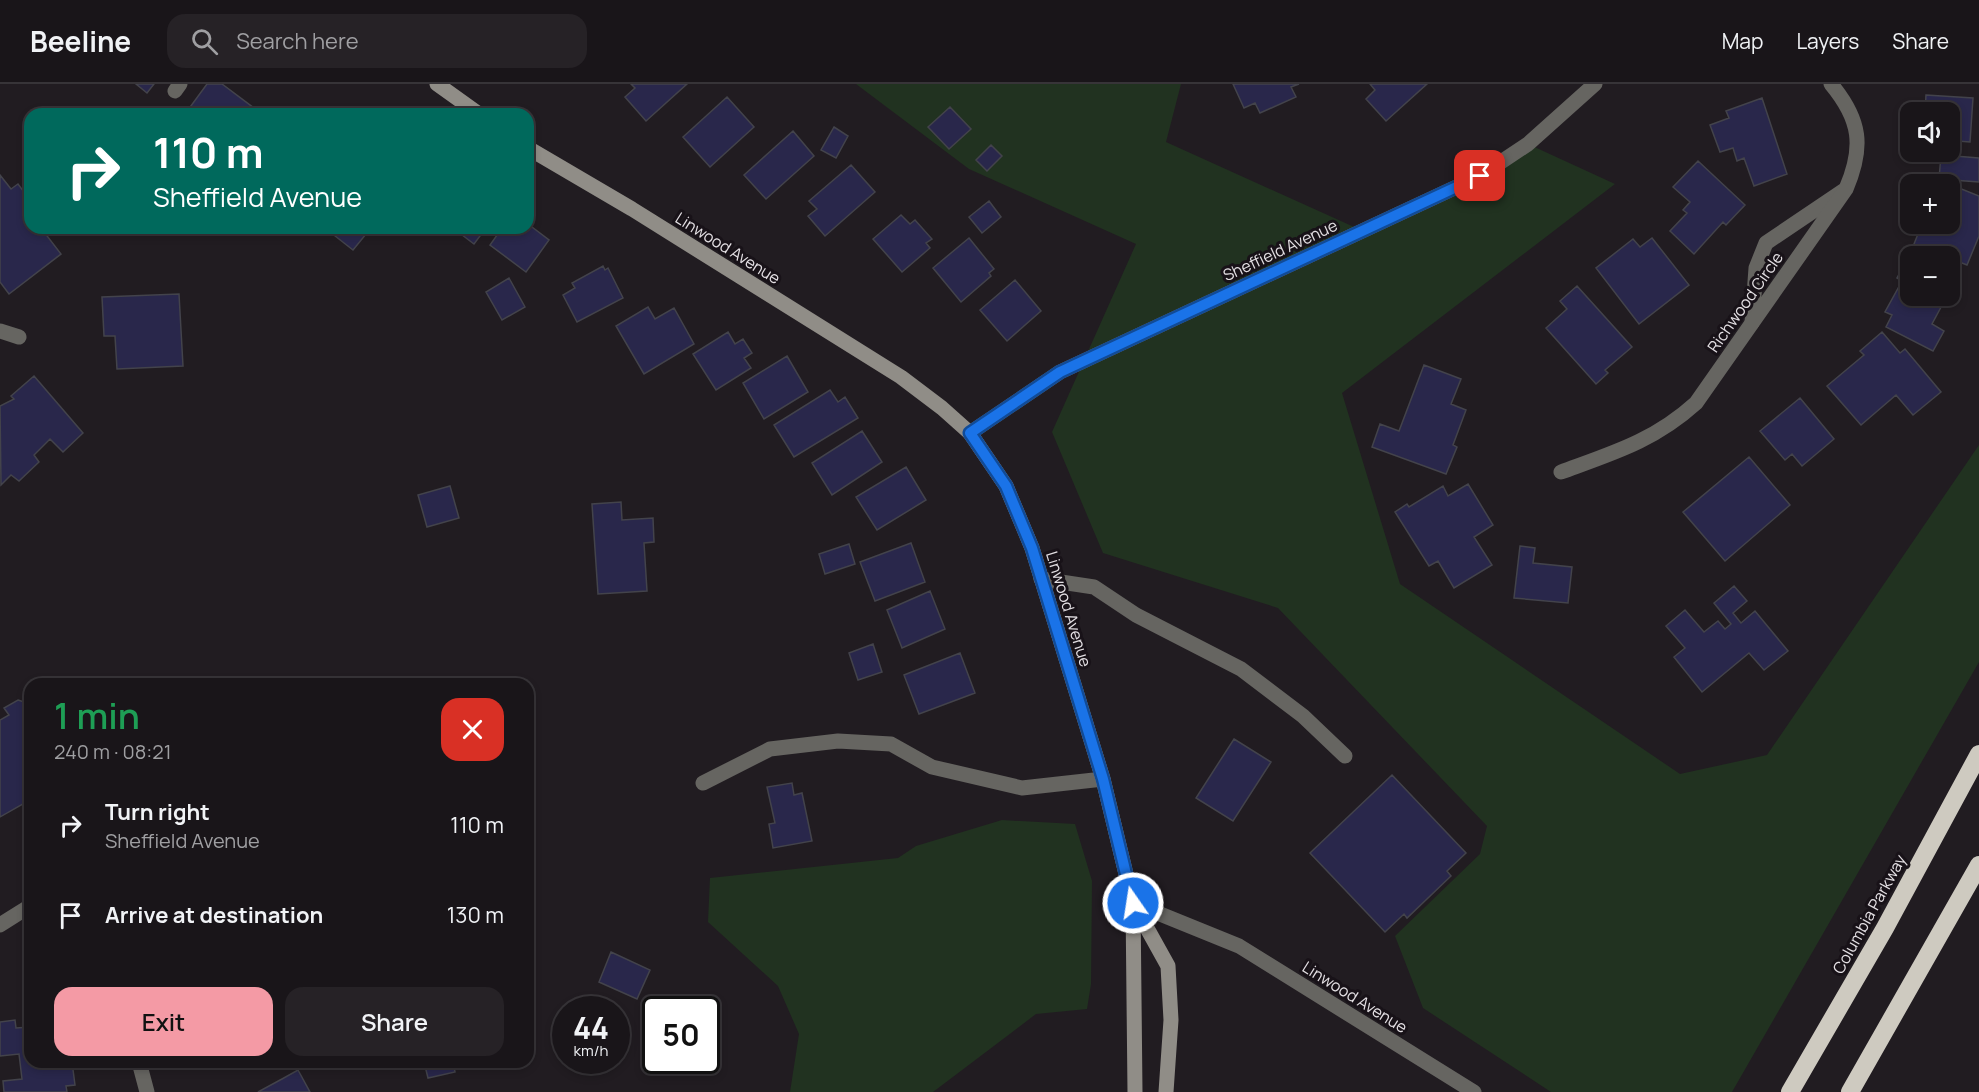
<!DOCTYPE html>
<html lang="en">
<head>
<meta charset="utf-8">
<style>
  body { margin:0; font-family:Manrope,sans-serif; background:#262226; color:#f1f3f6; height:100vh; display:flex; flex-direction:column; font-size:22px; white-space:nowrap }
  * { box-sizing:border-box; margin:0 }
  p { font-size:20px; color:#9f9fa2 }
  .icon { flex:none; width:33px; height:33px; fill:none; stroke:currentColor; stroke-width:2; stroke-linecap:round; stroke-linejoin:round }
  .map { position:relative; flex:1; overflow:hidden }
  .drawer { position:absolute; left:24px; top:594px; width:510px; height:390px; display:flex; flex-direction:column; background:#191519; border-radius:18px; box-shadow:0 3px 9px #0003,0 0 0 2px #373438 }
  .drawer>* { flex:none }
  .top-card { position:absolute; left:24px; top:24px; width:510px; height:126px; border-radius:18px; box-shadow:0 3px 9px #0003,0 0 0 2px #373438; background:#00695c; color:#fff; overflow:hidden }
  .fabs { position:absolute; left:1900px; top:18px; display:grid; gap:12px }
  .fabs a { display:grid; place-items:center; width:60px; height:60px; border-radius:12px; background:#191519; box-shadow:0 3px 9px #0003,0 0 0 2px #373438; font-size:30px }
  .speed { position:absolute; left:552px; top:912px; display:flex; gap:12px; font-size:30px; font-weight:700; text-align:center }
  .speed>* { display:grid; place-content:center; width:78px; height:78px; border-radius:50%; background:#191519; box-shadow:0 3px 9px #0003,0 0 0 2px #373438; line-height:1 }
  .speed small { font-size:15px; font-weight:400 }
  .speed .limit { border:3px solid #111; border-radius:9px; background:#fff; color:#111 }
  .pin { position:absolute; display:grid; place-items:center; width:51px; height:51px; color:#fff; margin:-26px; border-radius:12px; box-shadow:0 3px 9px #0006 }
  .me { position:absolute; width:66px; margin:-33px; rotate:347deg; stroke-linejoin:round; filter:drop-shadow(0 0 4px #0008) }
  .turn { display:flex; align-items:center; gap:21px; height:126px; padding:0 30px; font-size:27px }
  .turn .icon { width:78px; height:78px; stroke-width:2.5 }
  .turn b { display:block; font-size:42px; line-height:51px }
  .round { display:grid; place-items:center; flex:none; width:63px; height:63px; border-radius:18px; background:#262226 }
  .overview { display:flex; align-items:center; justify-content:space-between; height:102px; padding:0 30px }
  h1 { font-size:36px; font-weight:600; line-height:45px; color:#1e9e55 }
  .button { display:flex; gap:12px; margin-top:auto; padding:12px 30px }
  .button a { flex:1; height:69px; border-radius:18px; background:#f49aa5; color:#111; font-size:24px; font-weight:600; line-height:69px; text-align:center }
  .button a+a { background:#262226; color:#f1f3f6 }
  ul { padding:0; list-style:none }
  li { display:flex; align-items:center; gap:18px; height:90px; padding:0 30px }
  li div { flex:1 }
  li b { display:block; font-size:22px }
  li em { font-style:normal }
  header { display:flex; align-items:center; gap:36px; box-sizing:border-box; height:84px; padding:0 30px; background:#191519; border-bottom:2px solid #373438 }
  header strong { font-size:28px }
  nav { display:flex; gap:33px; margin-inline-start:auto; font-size:21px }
  .search { width:420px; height:54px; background:#262226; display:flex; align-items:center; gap:15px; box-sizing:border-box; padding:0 21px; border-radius:18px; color:#9f9fa2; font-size:22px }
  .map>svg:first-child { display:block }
</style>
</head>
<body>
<header>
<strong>Beeline</strong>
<div class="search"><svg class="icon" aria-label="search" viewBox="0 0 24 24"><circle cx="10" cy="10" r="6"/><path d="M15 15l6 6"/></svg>Search here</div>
<nav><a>Map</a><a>Layers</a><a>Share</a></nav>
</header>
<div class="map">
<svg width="1979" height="1008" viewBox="0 0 1979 1008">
  <rect width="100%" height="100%" fill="#211c21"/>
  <path fill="#213220" d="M856 0H1181L1166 58 1363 147 1528 60 1615 100 1342 309 1400 500 1680 690 1767 671 1979 361V578L1732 1008H1551L1423 924 1395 852 1480 770 1487 742 1278 524 1103 469 1052 348 1136 160 969 85Z
    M1002 736 1075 740 1092 797 1091 900 1087 925 1036 930 933 1008H790L799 950 778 902 708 838 710 794 898 774 916 762Z"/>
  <path fill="#29274b" stroke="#43434b" stroke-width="1.5" d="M136 0H154L147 9Z
    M207 0H222L262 30H185Z
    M631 0H687L646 37 625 13 635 4Z
    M1233 0H1299L1291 3 1296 13 1260 29 1255 19 1244 24Z
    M1370 0H1427L1386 37 1366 15 1375 6Z
    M1926 11 1973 14 1970 58 1957 57 1955 72 1979 74V98L1939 95 1941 71H1933V68H1950V28H1925Z
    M727 13 754 43 710 83 683 53Z
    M1762 14 1787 90 1754 102 1744 74 1737 77 1733 64 1720 68 1710 41 1729 34 1726 27Z
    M950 23 971 45 949 65 928 43Z
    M834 43 848 52 836 74 821 66Z
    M793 47 814 72 766 115 744 91Z
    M991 61 1002 72 987 87 976 76Z
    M1698 77 1745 121 1726 141 1723 138 1694 170 1670 147 1687 129 1683 126 1690 118 1673 103Z
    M851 81 875 108 825 152 808 132 817 125 809 117Z
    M0 91 11 105 18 100 30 116V144H41L61 170 9 210 0 198Z
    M1954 102 1979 112V152L1967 181 1914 160 1922 140 1937 145 1939 140H1950V111Z
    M989 117 1001 133 982 149 969 133Z
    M901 131 910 140 915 136 932 155 926 159 930 164 902 188 873 155Z
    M528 140 549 156 526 188 490 161 502 144H528Z
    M325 144H371L353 166Z
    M453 144H486L474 160Z
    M969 154 994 185 989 189 991 192 961 218 933 184Z
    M1652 154 1689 201 1639 240 1596 184 1633 155 1640 163Z
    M1910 170 1915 172H1911V212H1947L1932 240 1944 247 1933 267 1886 243 1892 231 1885 228 1902 197 1897 194Z
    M603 182 605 186 608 184 623 214 577 238 563 211 575 204 572 199Z
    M509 194 525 223 502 236 486 208Z
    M1015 196 1041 227 1007 257 980 226Z
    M1577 202 1632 263 1605 286 1608 289 1596 300 1546 244 1567 225 1560 217Z
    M179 210 183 282 117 285 115 252H104L102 213Z
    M648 223 655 235 674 224 694 260 644 290 616 242Z
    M728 248 735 260 743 255 752 269 744 274 751 284 716 306 693 270Z
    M1882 248 1900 269 1905 265 1941 308 1913 331 1896 311 1861 341 1827 302 1864 271 1860 267Z
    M787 272 808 308 764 335 743 299Z
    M1424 281 1461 295 1451 320 1466 326 1453 361 1457 363 1446 390 1372 363 1380 340 1399 347Z
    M34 292 83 349 63 368 50 355 34 371 39 378 19 397 11 391 1 401 0 322 14 315 11 312Z
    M830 306 838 318 845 313 858 334 794 373 774 341Z
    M1800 314 1834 355 1802 382 1792 370 1785 376 1760 347Z
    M862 347 882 378 832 411 812 379Z
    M1749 373 1790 421 1725 477 1683 428Z
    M906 383 926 416 877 446 856 413Z
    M1468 400 1493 441 1474 453 1492 481 1454 504 1438 477 1429 482 1395 428 1407 420 1409 423 1443 402 1448 412Z
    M450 402 459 434 427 443 418 411Z
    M621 418 622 436 653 434 654 458 644 459 647 507 598 510 592 420Z
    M911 459 925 498 875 517 860 478Z
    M849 460 855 480 825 490 819 470Z
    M1520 462 1535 464 1533 479 1572 483 1568 519 1514 514Z
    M1734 502 1747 517 1733 529 1741 539 1755 527 1788 567 1764 586 1749 569 1702 608 1674 573 1685 564 1666 542 1685 526 1704 548 1718 537 1725 545 1731 540 1714 519Z
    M930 507 945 545 902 564 887 526Z
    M873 560 882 588 858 596 849 569Z
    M960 569 975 609 919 630 904 591Z
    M18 616 30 620V720L28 717 0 733V636L9 631 4 624Z
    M1234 655 1271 678 1233 737 1196 714Z
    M1392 691 1466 769 1447 787 1451 792 1407 834 1404 830 1385 848 1310 769Z
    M792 699 794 711 802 709 812 757 773 764 769 740 775 739 767 703Z
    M611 868 650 886 637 915 599 898Z
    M652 917 698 920V926H656V976H706V942L717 943 714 987 692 985V991L647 988Z
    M15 936 16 944 30 943V978H72L75 1001 66 1002 67 1008H4L3 997 22 995 19 970 0 972V938Z
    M424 978H453L455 988 428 994Z
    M298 986 310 1008H258L282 995Z"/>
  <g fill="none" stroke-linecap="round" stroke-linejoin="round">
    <path stroke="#666561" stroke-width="15" d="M175 7 180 0
      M1752 239 1756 184 1766 159 1843 107
      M0 247 19 253
      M1041 495 1094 503 1136 531 1241 585 1303 632 1345 672
      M703 699 770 665 838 657 891 660 932 683 1022 704 1103 695"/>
    <path stroke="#666561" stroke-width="15" d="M970 349 1060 288 1480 92 1528 60 1595 0
      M1561 388C1613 369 1654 357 1696 319L1846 105C1864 63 1861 36 1831 0
      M0 841 30 822
      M139 978 147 1008"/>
    <path stroke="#666561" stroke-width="15" d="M1133 819 1239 862 1474 1008"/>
    <path stroke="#908d87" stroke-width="15" d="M437 0 479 30
      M528 64 632 125 901 293 942 324 970 349 1006 402 1032 464 1103 695 1133 819 1135 1008
      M1133 819 1168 882 1171 936 1166 1008"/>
    <path stroke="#cecac0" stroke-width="18" d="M1790 1008 1885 844 1979 670
      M1850 1008 1979 781"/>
  </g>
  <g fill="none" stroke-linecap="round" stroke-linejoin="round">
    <g stroke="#114b97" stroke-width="15">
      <path id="route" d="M1133 819 1103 695 1032 464 1006 402 970 349 1060 288 1480 92"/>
    </g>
    <use href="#route" stroke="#1a73e8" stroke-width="10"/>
  </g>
  <g text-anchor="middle" stroke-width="6" stroke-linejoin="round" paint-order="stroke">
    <g font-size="16" fill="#e4e0e4" stroke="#181218">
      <text transform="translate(728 164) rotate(32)" y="6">Linwood Avenue</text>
      <text transform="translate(1280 166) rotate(-25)" y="6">Sheffield Avenue</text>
      <text transform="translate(1745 218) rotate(-55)" y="6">Richwood Circle</text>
      <text transform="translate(1069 525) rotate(73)" y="6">Linwood Avenue</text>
      <text transform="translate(1869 830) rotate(-61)" y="6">Columbia Parkway</text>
      <text transform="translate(1355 913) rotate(32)" y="6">Linwood Avenue</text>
    </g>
  </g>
</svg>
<div class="fabs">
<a><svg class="icon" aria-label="sound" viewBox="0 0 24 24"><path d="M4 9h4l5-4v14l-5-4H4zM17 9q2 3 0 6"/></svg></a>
<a>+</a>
<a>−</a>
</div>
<div class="speed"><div>44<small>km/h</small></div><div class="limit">50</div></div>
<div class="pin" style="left:1480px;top:92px;background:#d93025"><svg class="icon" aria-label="arrive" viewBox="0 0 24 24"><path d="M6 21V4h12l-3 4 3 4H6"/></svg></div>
<svg class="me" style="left:1133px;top:819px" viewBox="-20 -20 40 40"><circle r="17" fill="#1a73e8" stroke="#fff" stroke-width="3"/><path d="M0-11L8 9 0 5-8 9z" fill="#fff"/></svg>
<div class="top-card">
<div class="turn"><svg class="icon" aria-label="right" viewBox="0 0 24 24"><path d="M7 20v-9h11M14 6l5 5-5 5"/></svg><div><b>110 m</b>Sheffield Avenue</div></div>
</div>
<section class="drawer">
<div class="overview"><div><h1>1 min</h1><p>240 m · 08:21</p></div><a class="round" style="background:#d93025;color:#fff"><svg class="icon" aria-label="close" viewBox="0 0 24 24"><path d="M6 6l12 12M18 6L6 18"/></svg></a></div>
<ul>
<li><svg class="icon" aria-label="right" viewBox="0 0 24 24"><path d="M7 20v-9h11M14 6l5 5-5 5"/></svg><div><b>Turn right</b><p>Sheffield Avenue</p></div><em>110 m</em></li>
<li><svg class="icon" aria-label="arrive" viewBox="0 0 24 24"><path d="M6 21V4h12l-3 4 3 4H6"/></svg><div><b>Arrive at destination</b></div><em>130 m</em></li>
</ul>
<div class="button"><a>Exit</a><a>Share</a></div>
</section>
</div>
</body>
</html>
